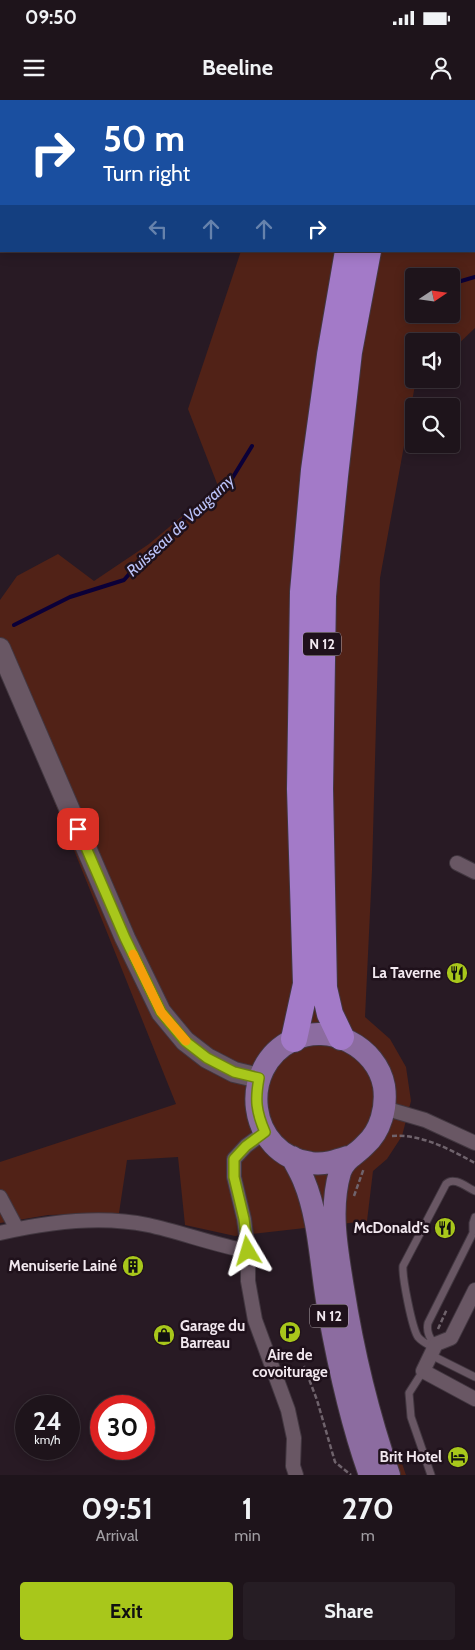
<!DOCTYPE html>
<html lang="en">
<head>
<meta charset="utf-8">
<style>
  body { margin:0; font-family:Cabin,sans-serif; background:#261d24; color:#f1f3f6; height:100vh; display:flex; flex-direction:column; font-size:19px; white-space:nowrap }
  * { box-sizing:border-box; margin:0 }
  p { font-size:16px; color:#a19ea3 }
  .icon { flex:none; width:28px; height:28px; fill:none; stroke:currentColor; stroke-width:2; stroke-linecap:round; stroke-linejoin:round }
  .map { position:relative; height:1375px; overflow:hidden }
  .drawer { display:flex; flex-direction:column; background:#1e141b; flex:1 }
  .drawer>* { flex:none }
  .banner { position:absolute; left:0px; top:0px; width:475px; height:152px; box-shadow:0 2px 12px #0003,0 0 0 1px #3c333a; background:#1a4fa0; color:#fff; overflow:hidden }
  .needle { width:32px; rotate:77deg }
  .buttons { position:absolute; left:405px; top:168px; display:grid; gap:10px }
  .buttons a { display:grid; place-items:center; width:55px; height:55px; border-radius:5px; background:#1e141b; box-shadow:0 2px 12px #0003,0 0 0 1px #3c333a; font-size:25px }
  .speed { position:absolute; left:15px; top:1295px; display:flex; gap:10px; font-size:25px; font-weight:700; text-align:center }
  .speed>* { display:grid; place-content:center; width:65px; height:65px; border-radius:50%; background:#1e141b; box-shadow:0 2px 12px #0003,0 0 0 1px #3c333a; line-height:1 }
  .speed small { font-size:12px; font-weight:400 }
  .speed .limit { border:8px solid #d22; background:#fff; color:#111 }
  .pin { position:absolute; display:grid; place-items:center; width:42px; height:42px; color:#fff; margin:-21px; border-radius:10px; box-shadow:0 2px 8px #0006 }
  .me { position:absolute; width:55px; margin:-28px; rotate:353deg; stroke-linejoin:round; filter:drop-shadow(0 0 4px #0008) }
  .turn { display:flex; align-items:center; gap:18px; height:105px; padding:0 20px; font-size:22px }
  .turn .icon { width:65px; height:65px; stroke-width:2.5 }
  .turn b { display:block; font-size:35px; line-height:42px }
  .lanes { display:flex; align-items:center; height:48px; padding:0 20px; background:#0003; justify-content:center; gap:25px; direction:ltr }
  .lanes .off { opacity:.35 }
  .eta { display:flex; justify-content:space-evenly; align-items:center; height:85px; text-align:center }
  .eta b { font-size:30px; font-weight:800; line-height:35px }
  .cta { display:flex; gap:10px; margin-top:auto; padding:10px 20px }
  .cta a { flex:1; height:58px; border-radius:5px; background:#a8c71b; color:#111; font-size:20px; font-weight:800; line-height:58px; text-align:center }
  .cta a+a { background:#261d24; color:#f1f3f6 }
  .status { display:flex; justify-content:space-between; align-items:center; height:35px; padding:0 25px; background:#1e141b; direction:ltr }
  .status svg { height:14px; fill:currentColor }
  header { display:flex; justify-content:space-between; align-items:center; height:65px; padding:0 20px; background:#1e141b; font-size:22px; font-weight:800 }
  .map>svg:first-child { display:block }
</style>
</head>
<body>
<div class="status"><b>09:50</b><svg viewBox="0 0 49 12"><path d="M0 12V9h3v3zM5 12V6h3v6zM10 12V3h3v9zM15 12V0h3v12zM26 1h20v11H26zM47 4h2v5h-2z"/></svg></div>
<header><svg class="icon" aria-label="menu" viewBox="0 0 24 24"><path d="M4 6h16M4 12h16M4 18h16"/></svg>Beeline<svg class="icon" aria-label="person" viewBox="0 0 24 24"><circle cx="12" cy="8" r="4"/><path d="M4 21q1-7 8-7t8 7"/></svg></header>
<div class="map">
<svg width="475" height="1375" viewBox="0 0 475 1375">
  <rect width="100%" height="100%" fill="#281a24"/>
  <path fill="#512217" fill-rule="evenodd" d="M277 0H475V228L451 251V241H414V279H421L415 285 380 478 372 770 365 917 390 939 406 967 411 1001 402 1036 387 1059 373 1071 367 1121 235 1136 185 1125 178 1057 127 1060 119 1113 48 1115 0 1123V1062L176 1004 0 566V500L17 476 58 454 94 481 149 444 218 386 188 309 241 151H474V1H277ZM414 176H451V214H414Z
    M398 1352 406 1375H361Z"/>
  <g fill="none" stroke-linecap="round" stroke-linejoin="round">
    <path stroke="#0b0038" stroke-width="4" d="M451 184 475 177
      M408 212 414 208
      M14 525 70 497 124 480 151 449 177 430 185 417 212 399 233 377 252 346"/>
    <g stroke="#423740" stroke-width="9">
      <path id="lane" d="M473 1131V1123L475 1117
        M435 1246C430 1238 426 1232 428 1223L475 1129
        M434 1248C429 1245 422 1242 418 1237 412 1228 402 1177 403 1166L446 1084C454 1076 466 1087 475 1091
        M431 1255 475 1277
        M423 1271 409 1293 411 1317 431 1375"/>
    </g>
    <g stroke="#423740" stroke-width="16">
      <path id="street" d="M83 1V0
        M0 20H1
        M457 763 475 772
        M384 1008 425 1020 475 1043
        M265 1032 246 1046 234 1059V1077L244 1119 248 1151V1181L255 1220 288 1310 294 1338 293 1366 296 1375
        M0 1097 17 1129
        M0 1133C47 1122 100 1115 148 1125 181 1132 214 1145 248 1151
        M475 1190 451 1238 436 1244 423 1271 475 1299"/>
    </g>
    <g stroke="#423740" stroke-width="22">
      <path id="secondary" d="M0 548 125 838 161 912 185 941 207 958 234 972 259 978"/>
    </g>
    <g stroke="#423740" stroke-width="24">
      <path id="primary" d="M292 1057C296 1065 301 1073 304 1081 320 1119 321 1171 329 1212 339 1267 351 1323 370 1375
        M348 1057C336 1061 324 1065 311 1063 247 1055 237 967 293 940 329 922 377 947 384 986 387 1007 381 1031 365 1045 356 1055 345 1058 340 1072 329 1109 337 1151 343 1188 353 1252 368 1314 389 1375"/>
    </g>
    <g stroke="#423740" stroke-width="28">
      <path id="highway" d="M377 1V0
        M395 1V0
        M341 937 330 914 324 888 320 689 323 496 335 376 349 252 368 151
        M294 939 306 884 300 689 303 492 314 370 330 255 348 151"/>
    </g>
    <path stroke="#6f636c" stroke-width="2.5" stroke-dasharray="5 2.5" stroke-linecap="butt" d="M392 1036C422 1034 449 1049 475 1063
      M354 1096 364 1068
      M438 1229 447 1209
      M304 1266 317 1300 335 1362 351 1375"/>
    <use href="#lane" stroke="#695764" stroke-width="7"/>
    <use href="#street" stroke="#695764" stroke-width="14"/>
    <use href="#secondary" stroke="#695764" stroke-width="20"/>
    <use href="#primary" stroke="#8c6ca0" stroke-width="22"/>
    <use href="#highway" stroke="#a37ac8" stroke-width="26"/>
  </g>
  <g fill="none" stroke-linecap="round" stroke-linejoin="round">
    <g stroke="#6d8112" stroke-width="12">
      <path id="route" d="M78 729 125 838 161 912 185 941 207 958 234 972 259 978C255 1000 256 1011 265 1032L246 1046 234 1059V1077L244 1119 248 1151"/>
    </g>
    <use href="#route" stroke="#a8c71b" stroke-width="9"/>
    <path stroke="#f59e0b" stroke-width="9" d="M133 854 161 912 186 941"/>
  </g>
  <defs>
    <g id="restaurant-disc" transform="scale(1.125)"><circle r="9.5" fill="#a8c71b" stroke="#1f111b"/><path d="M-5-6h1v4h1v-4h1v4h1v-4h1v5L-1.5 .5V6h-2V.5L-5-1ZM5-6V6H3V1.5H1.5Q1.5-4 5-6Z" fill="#111"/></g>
    <g id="building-disc" transform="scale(1.125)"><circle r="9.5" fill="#a8c71b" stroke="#1f111b"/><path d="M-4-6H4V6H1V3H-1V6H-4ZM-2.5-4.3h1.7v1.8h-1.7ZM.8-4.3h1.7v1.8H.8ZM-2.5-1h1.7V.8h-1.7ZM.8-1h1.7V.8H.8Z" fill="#111"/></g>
    <g id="parking-disc" transform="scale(1.125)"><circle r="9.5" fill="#a8c71b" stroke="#1f111b"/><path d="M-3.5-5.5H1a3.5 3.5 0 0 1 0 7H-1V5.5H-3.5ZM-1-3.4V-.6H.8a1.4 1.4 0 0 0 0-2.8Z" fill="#111"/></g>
    <g id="shop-disc" transform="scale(1.125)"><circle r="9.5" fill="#a8c71b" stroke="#1f111b"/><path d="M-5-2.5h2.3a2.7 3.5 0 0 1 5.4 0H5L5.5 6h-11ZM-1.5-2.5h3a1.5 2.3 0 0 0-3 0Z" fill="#111"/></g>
    <g id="hotel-disc" transform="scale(1.125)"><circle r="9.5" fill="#a8c71b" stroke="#1f111b"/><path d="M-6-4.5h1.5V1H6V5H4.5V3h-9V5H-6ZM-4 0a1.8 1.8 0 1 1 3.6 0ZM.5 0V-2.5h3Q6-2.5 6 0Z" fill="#111"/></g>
  </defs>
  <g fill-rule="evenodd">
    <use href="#restaurant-disc" x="457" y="873"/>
    <use href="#restaurant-disc" x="445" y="1128"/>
    <use href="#building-disc" x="133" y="1166"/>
    <use href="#parking-disc" x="290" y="1232"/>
    <use href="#shop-disc" x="164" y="1235"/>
    <use href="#hotel-disc" x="458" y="1357"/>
  </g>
  <g text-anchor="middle" stroke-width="5" stroke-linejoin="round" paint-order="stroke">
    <g fill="#1f111b" stroke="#b3a8af" stroke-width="1">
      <rect x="303" y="532.5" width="38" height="23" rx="4"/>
      <rect x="310" y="1204.5" width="38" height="23" rx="4"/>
    </g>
    <g font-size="14" font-weight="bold" fill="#f2e8ef">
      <text x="322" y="549">N 12</text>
      <text x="329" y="1221">N 12</text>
    </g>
    <g font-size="15" font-weight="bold" fill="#f2e8ef" stroke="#1f111b" text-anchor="end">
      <text x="441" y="878">La Taverne</text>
      <text x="429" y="1133">McDonald's</text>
      <text x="117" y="1171">Menuiserie Lainé</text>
      <text x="180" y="1231" text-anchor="start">Garage du<tspan x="180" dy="17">Barreau</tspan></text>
      <text x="290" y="1260" text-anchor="middle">Aire de<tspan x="290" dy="17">covoiturage</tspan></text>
      <text x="442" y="1362">Brit Hotel</text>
    </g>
    <g font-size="16" font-style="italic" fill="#bbc2f9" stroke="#1f111b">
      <text transform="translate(180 425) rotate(-43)" y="6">Ruisseau de Vaugarny</text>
    </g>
  </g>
</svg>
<div class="buttons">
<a><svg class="needle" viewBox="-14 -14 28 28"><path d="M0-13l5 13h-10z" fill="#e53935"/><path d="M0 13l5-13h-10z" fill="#a19ea3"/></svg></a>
<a><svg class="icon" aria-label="sound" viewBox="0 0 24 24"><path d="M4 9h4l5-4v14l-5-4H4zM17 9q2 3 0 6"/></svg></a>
<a><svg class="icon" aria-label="search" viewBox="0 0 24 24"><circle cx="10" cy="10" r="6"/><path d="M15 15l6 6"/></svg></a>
</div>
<div class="speed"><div>24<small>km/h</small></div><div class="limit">30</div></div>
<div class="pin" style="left:78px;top:729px;background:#d93025"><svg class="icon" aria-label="arrive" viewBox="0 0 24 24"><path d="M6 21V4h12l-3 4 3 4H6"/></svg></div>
<svg class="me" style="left:248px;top:1151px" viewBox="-20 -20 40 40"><path d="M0-17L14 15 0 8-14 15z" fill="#a8c71b" stroke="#fff" stroke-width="4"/></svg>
<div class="banner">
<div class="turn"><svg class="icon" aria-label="right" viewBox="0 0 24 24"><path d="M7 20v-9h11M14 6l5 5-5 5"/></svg><div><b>50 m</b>Turn right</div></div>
<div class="lanes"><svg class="icon off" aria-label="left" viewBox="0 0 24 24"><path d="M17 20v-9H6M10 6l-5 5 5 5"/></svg><svg class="icon off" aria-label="ahead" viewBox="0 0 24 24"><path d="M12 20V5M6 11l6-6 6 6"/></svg><svg class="icon off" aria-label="ahead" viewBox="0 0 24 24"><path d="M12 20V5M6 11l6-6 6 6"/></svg><svg class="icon" aria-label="right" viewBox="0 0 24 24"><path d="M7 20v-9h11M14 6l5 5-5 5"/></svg></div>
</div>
</div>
<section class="drawer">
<div class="eta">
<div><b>09:51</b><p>Arrival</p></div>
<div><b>1</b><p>min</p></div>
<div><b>270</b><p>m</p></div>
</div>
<div class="cta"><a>Exit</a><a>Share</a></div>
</section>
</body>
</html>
